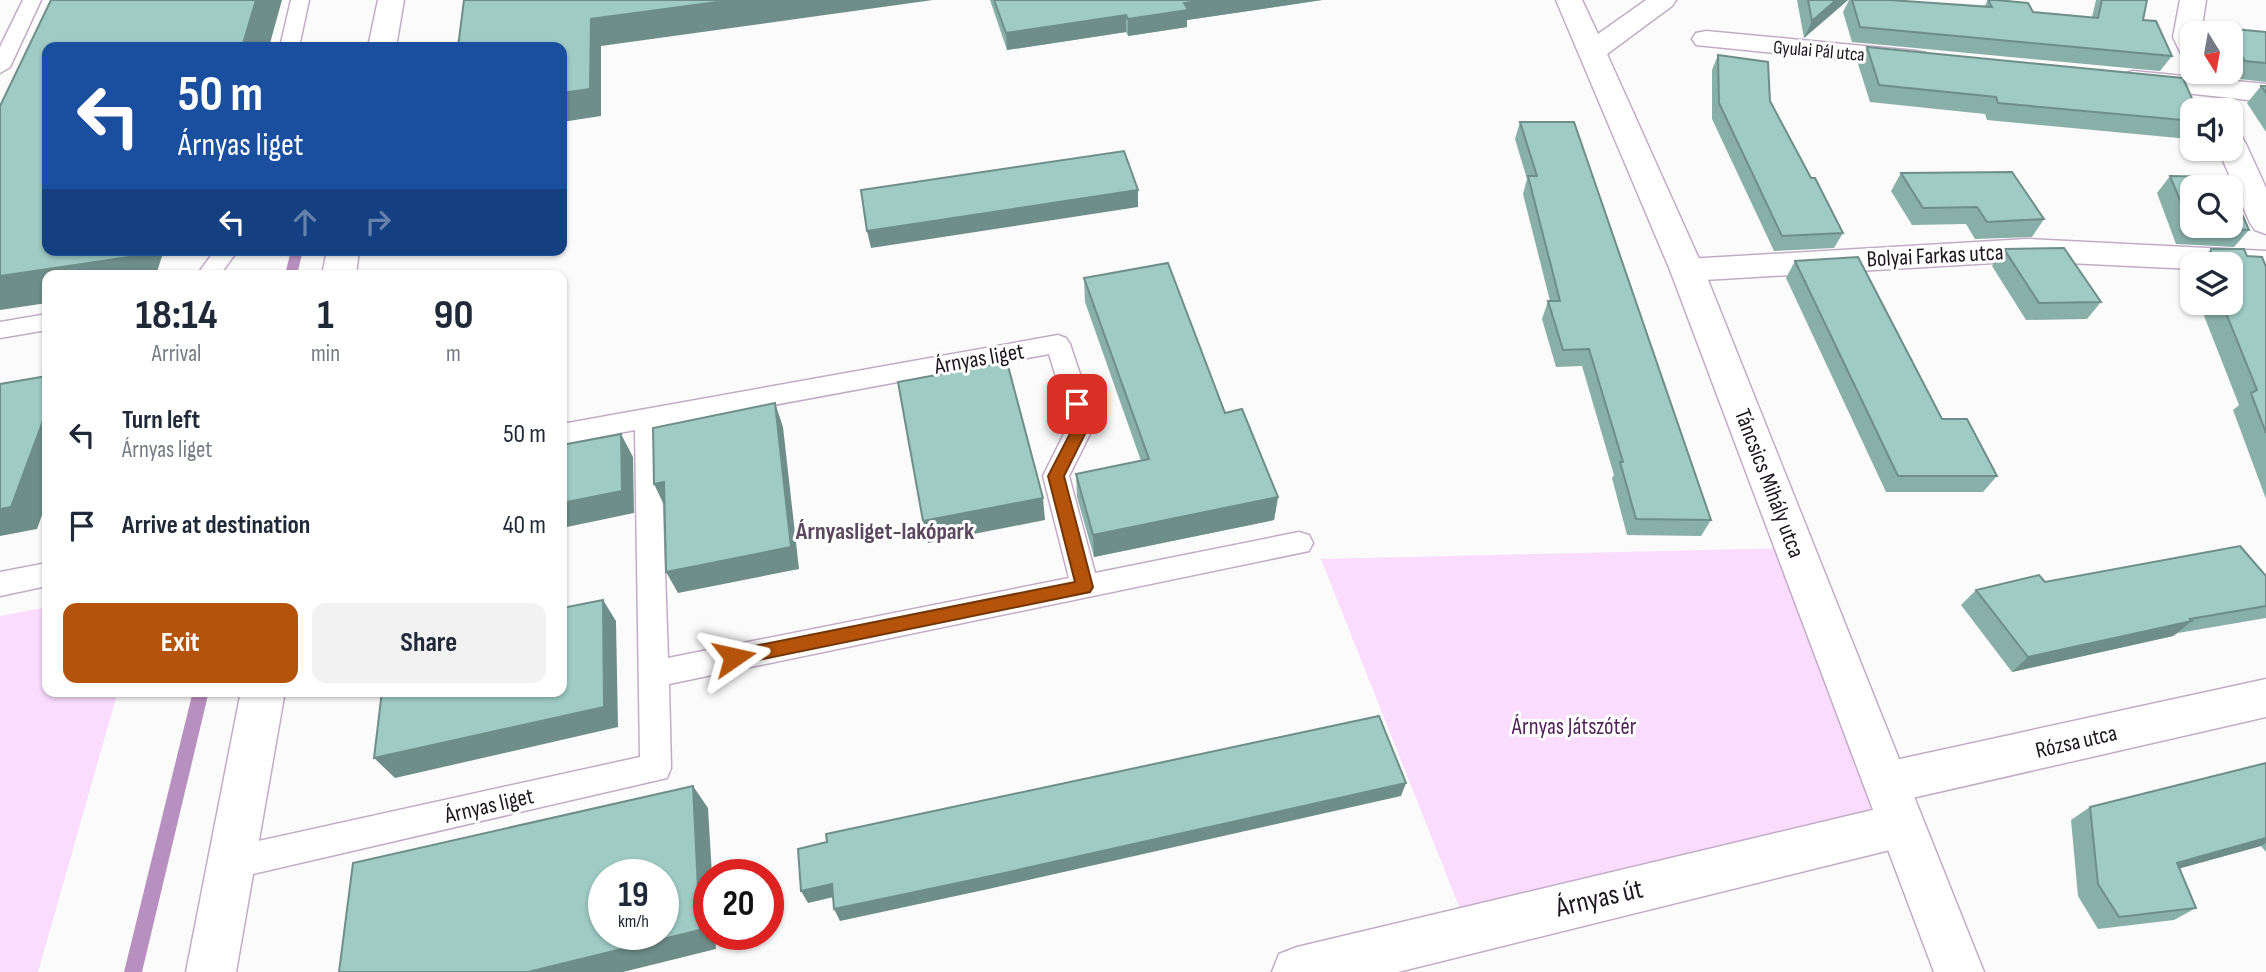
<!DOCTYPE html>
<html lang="en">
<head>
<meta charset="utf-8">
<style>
  body { margin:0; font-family:"Sofia Sans Condensed",sans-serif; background:#f2f2f3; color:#1f2937; height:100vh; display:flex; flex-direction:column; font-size:26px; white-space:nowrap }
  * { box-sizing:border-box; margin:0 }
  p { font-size:23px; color:#747a83 }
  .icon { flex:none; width:38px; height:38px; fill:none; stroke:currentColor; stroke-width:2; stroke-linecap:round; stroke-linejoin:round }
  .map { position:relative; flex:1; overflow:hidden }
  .drawer { position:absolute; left:42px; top:270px; width:525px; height:427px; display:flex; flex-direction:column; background:#fff; border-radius:14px; box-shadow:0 2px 5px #0004 }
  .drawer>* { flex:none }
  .top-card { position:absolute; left:42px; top:42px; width:525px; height:214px; border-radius:14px; box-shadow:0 2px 5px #0004; background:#1a4fa0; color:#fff; overflow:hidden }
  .needle { width:46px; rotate:169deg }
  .controls { position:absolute; left:2180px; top:21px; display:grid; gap:14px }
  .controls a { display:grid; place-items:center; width:63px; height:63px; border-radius:14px; background:#fff; box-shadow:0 2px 5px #0004; font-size:35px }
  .speed { position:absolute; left:588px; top:859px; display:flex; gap:14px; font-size:35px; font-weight:700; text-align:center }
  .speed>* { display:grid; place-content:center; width:91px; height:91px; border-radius:50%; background:#fff; box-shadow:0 2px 5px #0004; line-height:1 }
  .speed small { font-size:18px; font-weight:400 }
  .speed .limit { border:10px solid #d22; background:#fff; color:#111 }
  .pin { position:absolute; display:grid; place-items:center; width:60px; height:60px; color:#fff; margin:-30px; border-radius:14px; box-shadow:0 4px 10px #0006 }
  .me { position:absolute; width:77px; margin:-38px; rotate:79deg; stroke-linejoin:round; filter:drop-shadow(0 0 5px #0008) }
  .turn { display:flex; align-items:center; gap:24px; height:147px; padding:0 21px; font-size:32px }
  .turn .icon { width:91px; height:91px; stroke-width:2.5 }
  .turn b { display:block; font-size:49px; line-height:60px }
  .lanes { display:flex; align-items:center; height:66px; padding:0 21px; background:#0003; justify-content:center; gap:35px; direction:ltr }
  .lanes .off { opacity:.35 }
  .eta { display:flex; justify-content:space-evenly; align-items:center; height:119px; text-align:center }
  .eta b { font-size:42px; font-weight:700; line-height:49px }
  .primary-button { display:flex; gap:14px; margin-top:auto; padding:14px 21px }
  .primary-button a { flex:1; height:80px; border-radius:14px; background:#b45309; color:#fff; font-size:28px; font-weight:700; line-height:80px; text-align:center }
  .primary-button a+a { background:#f2f2f3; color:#1f2937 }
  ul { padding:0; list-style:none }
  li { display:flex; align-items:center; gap:21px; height:91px; padding:0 21px }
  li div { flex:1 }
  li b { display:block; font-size:26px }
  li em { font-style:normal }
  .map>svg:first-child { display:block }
</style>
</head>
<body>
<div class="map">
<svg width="2266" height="972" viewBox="0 0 2266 972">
  <rect width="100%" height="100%" fill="#fbfbfb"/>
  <path fill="#f9dcfe" d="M1795 548 1902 825 1468 929 1321 559Z
    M47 607V691H118L38 972H0V616Z"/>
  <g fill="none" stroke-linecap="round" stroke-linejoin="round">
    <path fill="#b890bf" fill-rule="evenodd" d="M291 250H303L297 275H285Z
      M193 691H209L142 972H124Z"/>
    <g stroke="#c3abc7" stroke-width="3">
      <path id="lane" d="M23 0H41L10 67 0 73V47Z
        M291 0H309L299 47H280Z
        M215 250H238L220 275H197Z
        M47 314V330L0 338V322Z
        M1058 335 1066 338 1070 344 1096 422 1069 476 1095 573 1299 532 1309 535 1313 543 1309 551 669 684 671 768 667 778 231 879 220 874 215 863 220 852 231 847 640 757 635 430 562 444V424ZM1049 354 1070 422 1043 476 1069 578 668 658 660 426Z
        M47 563V586L0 596V572Z"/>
    </g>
    <g stroke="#c3abc7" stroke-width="3">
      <path id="street" d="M378 0H404L396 47H368Z
        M2180 0H2206L2201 33H2193V60L2183 58 2173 37Z
        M1706 31 1916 51 1926 53 1930 59 1926 65 1916 67 1696 45 1692 39 1696 33Z
        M2133 71 2266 84V102L2123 86 2119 80 2123 74Z
        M2231 135 2242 137 2246 144 2266 188V234L2255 230 2250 223 2218 149H2231Z
        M2027 239 2266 251V273L2231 271V264H2193V269L2027 261 1687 281 1675 278 1670 270 1675 262 1687 259Z
        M327 250H359L356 275H322Z
        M2266 679V717L1886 804 1870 798 1863 783 1870 768 1886 762Z
        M241 691H285L236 972H186Z
        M1902 803 1918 809 1925 825 1918 841 1902 847 1398 972H1272L1279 954 1297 947Z"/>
    </g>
    <g stroke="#c3abc7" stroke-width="3">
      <path id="secondary" d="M1556 0H1582L1598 34 1646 0H1676L1672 6 1607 54 1704 270 1984 972H1934L1670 270Z"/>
    </g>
    <use href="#lane" fill="#fff" fill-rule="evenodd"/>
    <use href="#street" fill="#fff" fill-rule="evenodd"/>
    <use href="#secondary" fill="#fff" fill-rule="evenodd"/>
  </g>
  <path fill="#89afa9" d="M990 0H1322L1187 20V27L1128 36 1126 32 1007 50Z
    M1797 0H1848L1804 38Z
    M1849 0H1890L1984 7 1988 0H1996L2033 12 2092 17 2096 0H2147L2143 20 2172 56 2160 71 1852 42 1843 12Z
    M2223 28 2266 32V82L2231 78 2227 72H2231V33H2219Z
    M1867 47 2193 110V134L2189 139 1987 120 1985 114 1870 102 1858 64Z
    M1718 55 1770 101 1811 178 1843 233 1834 248 1774 251 1712 119V70Z
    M2261 86H2266V132L2247 103Z
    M1520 122 1711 520 1701 536 1627 535 1612 478 1614 475 1582 366 1556 367 1542 319 1548 301H1550L1523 194 1527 179 1515 139Z
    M1901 173 2044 219 2032 237 1975 239 1966 224 1912 225 1891 191Z
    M2170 176 2249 230 2234 247 2176 244 2157 193Z
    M2004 249 2101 302 2087 319 2026 320 1992 266Z
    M2211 249 2247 256 2266 267V499L2233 410 2239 405 2199 303H2231V264H2193L2202 254H2207Z
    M1795 261 1942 419 1997 476 1983 492H1886L1786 278Z
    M2193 265V286L2187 271Z
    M1084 278 1225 413 1278 497 1274 520 1094 557 1077 497 1076 474 1141 461 1085 302Z
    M2266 576V618L2178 633 2173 636 2012 672 1961 605 1976 590 2045 582Z
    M2266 763V852L2261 846 2180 868 2196 908 2174 920 2098 929 2078 896 2071 820 2090 807Z"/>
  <path fill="#6f8e89" d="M256 0H282L269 47H242Z
    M732 0H933L601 46V116L562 122V93L591 19Z
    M1207 0H1322L1187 20V27L1128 36V19L1184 3Z
    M1836 0H1848L1804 38 1812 21Z
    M1126 15V32L1007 50 1006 33Z
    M1138 190V207L871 248 867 231Z
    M131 250H164L156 275H47V303L0 310V276Z
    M775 403 783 427 799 569 678 593 666 572Z
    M47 410V501L37 529 0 536V509Z
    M621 434 633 457 634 513 562 528V503Z
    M664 482 665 507 654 484Z
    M1278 497 1274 520 1094 557 1093 535Z
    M1043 498 1045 520 928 543 923 521Z
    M603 600 616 621 618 727 395 778 374 758Z
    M2192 621 2173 636 2012 672 2028 657Z
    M1406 783 1401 796 993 888 840 921 834 909Z
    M693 786 708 808 712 875H709V934H715L716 949 623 972H528Z
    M2266 838V843L2261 846 2156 875 2177 863Z
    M832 884 838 896 808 903 801 891Z"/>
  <path fill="#9fcbc4" stroke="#6f8e89" stroke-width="2" fill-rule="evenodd" d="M51 0H256L242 47H47V250H131L129 257 0 276V106Z
    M464 0H732L591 19 590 89 562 93V47H458Z
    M994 0H1207L1184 3 1188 10 1128 19 1126 15 1006 33Z
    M1808 0H1836L1812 21Z
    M1852 0H1890L1992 7 1988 0H1996L2028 3 2033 12 2098 18 2102 0H2147L2143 20 2156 21 2172 56 1860 27Z
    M2223 28 2266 32V63L2245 61 2231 40V33H2226Z
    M1867 47 2183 78 2197 110H2193V121L1998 103 1996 97 1879 85Z
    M1718 55 1768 62 1770 101 1811 178H1815L1843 233 1782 236 1719 103Z
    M2261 86H2266V93Z
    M1520 122H1574L1711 520 1636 519 1620 462H1623L1589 349 1563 350 1548 301H1560L1528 176H1537Z
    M1124 151 1138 190 867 231 861 190Z
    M2012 172 2044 219 1987 222 1977 207 1923 208 1901 173Z
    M2170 176 2226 177 2231 187H2193V226H2231V189L2249 230 2191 227Z
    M2064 248 2101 302 2039 303 2004 249Z
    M2211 249H2244L2247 256 2262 257 2266 267V433L2251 393 2257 390 2222 303H2231V264H2206L2202 254H2210Z
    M1858 257 1942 419H1967L1997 476H1898L1795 261Z
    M1168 263 1225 413 1242 409 1278 497 1093 535 1076 474 1149 459 1084 278Z
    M1007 362 1043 498 923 521 898 382Z
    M47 376V410L11 507 0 509V384Z
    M775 403 791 547 666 572 664 482 654 484 653 428Z
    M621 434 622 491 562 503V445Z
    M2240 546 2266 576V606L2190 619 2192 621 2028 657 1976 590 2039 575 2045 582Z
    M603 600 604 707 374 758 382 691H562V608Z
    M1379 716 1406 783 991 876 834 909 832 884 801 891 798 849 827 842 826 834Z
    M2266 763V838L2177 863 2196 908 2119 917 2098 884 2090 807Z
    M693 786 700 930 528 972H339L353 863ZM604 875H663V934H604Z"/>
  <path fill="#b45309" stroke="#753606" stroke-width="2" d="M1077 398 1083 400 1091 422 1064 476 1093 587 1090 592 734 665 728 663 725 657 728 652 734 650 1075 582 1048 476 1076 422 1070 404Z"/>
  <g text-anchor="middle" stroke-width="6" stroke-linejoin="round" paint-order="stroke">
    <g font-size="19" fill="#1e151f" stroke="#fff">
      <text transform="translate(1819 50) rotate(5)" y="7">Gyulai Pál utca</text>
    </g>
    <g font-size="23" fill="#1e151f" stroke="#fff">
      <text transform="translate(1935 255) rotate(-3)" y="8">Bolyai Farkas utca</text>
      <text transform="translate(979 358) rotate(-10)" y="8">Árnyas liget</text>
      <text transform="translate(1770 483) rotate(69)" y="8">Táncsics Mihály utca</text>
      <text transform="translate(2076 741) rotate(-13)" y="8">Rózsa utca</text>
      <text transform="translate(489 805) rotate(-13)" y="8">Árnyas liget</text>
    </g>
    <g font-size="23" fill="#52215a" stroke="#fff">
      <text x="1574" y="734">Árnyas Játszótér</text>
    </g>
    <g font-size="24" font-weight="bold" fill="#5b475f" stroke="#fff">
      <text x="885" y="539">Árnyasliget-lakópark</text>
    </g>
    <g font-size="28" fill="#1e151f" stroke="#fff">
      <text transform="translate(1599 897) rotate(-13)" y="10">Árnyas út</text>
    </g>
  </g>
</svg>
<div class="controls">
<a><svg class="needle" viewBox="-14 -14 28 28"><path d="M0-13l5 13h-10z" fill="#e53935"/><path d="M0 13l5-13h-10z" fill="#747a83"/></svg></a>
<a><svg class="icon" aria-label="sound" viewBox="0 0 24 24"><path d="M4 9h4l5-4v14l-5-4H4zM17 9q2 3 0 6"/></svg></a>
<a><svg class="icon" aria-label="search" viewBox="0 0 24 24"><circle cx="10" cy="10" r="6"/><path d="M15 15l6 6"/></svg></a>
<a><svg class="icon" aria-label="layers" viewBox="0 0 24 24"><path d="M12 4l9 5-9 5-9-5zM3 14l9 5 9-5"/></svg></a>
</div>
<div class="speed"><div>19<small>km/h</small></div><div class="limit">20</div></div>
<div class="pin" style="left:1077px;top:404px;background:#d93025"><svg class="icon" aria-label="arrive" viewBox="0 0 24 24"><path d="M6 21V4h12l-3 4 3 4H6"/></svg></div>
<svg class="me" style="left:734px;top:657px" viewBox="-20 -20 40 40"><path d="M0-17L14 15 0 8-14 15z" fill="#b45309" stroke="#fff" stroke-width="4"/></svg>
<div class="top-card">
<div class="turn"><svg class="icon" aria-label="left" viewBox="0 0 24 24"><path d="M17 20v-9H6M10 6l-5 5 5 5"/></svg><div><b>50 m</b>Árnyas liget</div></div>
<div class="lanes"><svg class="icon" aria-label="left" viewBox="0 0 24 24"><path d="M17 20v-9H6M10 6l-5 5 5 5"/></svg><svg class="icon off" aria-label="ahead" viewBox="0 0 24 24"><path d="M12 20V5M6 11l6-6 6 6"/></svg><svg class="icon off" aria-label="right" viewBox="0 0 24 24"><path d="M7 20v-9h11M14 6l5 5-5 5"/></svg></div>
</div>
<section class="drawer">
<div class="eta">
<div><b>18:14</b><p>Arrival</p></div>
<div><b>1</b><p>min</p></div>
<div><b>90</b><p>m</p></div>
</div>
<ul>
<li><svg class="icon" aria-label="left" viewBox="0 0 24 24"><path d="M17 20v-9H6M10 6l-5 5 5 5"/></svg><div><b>Turn left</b><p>Árnyas liget</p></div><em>50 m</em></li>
<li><svg class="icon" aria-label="arrive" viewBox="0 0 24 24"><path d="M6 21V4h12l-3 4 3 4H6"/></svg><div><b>Arrive at destination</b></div><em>40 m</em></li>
</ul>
<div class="primary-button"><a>Exit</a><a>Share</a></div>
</section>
</div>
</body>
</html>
